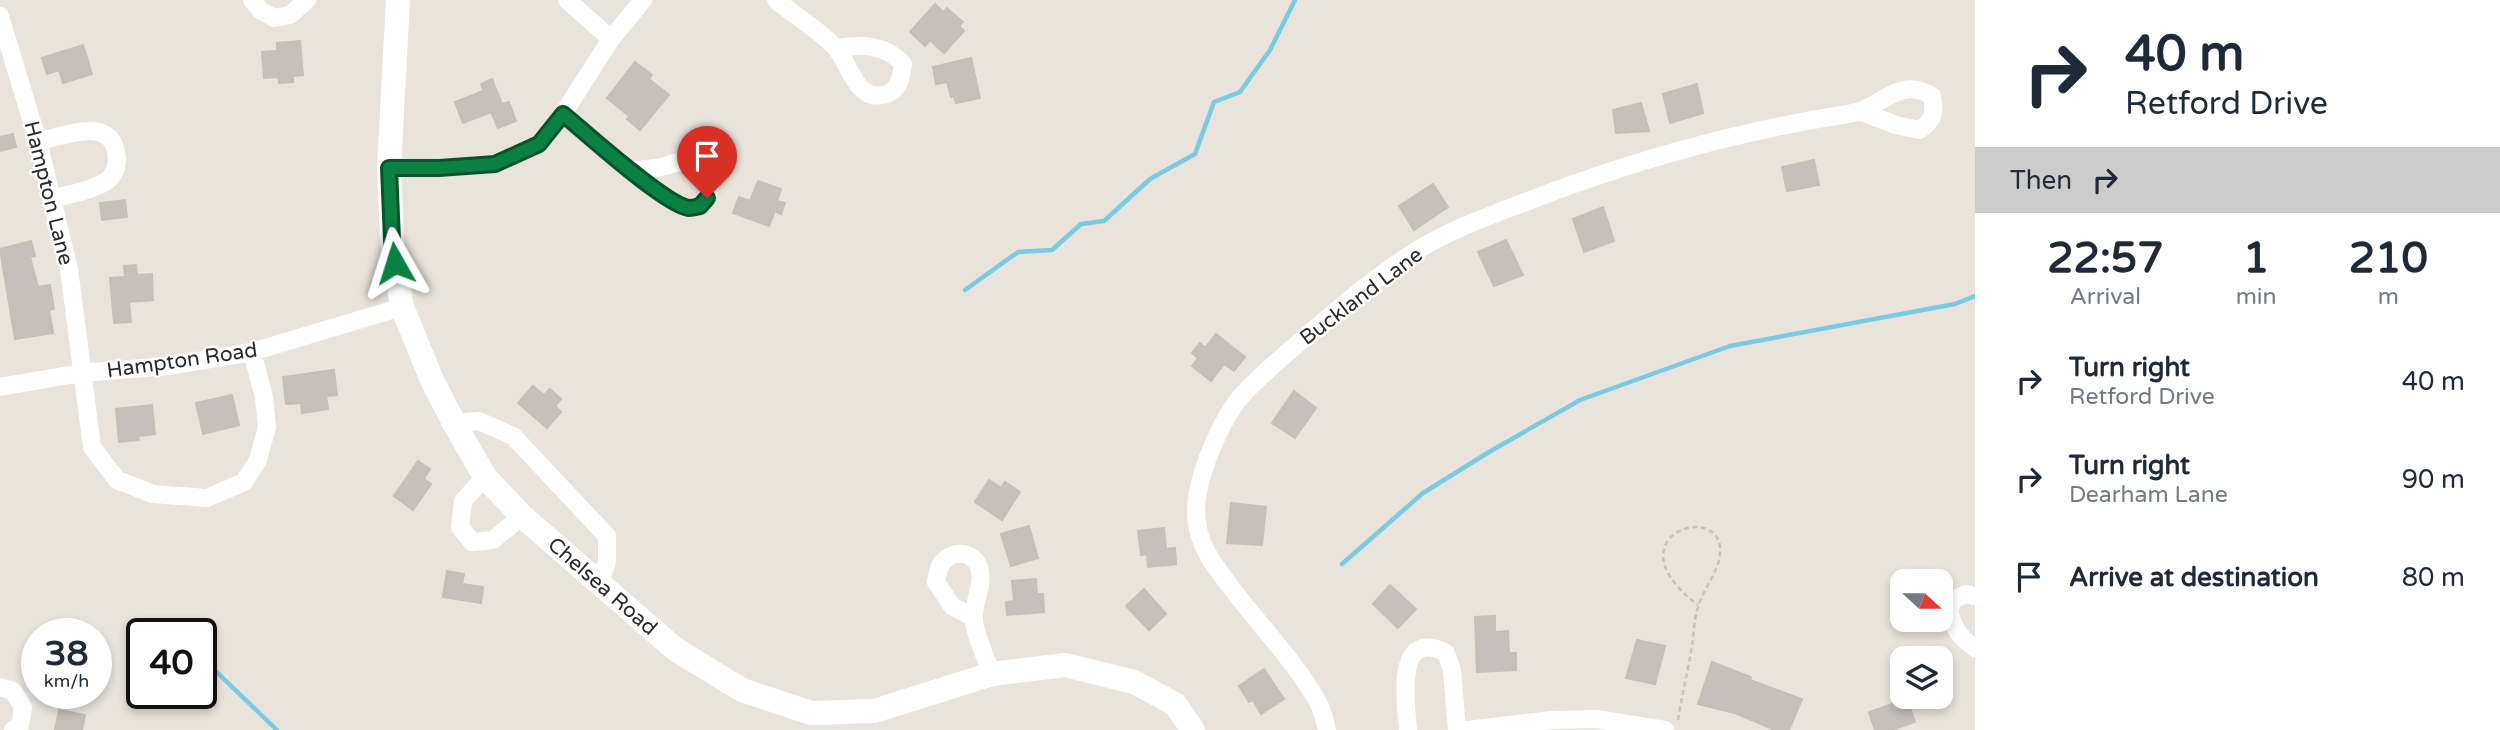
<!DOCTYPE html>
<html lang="en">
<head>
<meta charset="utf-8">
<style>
  body { margin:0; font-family:"Varela Round",sans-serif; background:#f6f6f7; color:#1f2937; height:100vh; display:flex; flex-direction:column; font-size:26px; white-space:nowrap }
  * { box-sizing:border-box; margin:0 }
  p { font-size:23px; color:#747a83 }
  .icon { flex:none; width:38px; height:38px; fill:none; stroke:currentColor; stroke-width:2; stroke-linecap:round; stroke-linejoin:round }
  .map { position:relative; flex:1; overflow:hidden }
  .details { display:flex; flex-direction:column; background:#fff; width:525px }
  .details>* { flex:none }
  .top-card { background:#fff; color:#1f2937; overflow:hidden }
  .needle { width:46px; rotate:111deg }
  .controls { position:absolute; left:1890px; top:569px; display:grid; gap:14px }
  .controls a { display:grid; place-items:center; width:63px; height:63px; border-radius:14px; background:#fff; box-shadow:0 4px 10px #0003; font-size:35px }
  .speed { position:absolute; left:21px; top:618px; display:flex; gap:14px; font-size:35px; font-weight:700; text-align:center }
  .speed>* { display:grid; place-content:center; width:91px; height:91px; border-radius:50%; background:#fff; box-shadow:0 4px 10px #0003; line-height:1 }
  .speed small { font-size:18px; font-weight:400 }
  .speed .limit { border:4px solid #111; border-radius:10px; background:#fff; color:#111 }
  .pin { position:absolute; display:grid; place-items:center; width:60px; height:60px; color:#fff; margin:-72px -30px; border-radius:50% 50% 50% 0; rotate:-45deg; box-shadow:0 0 7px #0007 }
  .pin .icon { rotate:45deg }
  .me { position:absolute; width:77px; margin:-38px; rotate:354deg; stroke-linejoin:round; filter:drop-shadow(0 0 5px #0008) }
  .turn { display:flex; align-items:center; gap:24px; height:147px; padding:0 35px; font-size:32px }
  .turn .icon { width:91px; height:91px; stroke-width:2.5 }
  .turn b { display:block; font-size:49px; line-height:60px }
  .then { display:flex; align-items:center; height:66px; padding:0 35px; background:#0003; gap:14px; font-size:26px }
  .eta { display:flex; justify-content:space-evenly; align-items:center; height:119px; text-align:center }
  .eta b { font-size:42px; font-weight:700; line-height:49px }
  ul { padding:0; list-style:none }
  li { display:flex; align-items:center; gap:21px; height:98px; padding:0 35px }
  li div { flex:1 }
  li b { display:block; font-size:26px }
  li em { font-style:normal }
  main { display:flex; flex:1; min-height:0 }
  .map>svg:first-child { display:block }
</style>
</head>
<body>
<main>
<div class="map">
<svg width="1975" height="730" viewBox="0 0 1975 730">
  <rect width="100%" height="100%" fill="#eae3dc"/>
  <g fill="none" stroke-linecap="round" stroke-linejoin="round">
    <path stroke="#78cbe2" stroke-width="4.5" d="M965 290 1018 252 1052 250 1081 224 1104 221 1150 179 1195 154 1214 102 1240 92 1270 50 1295 0
      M1342 564 1423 493 1489 452 1580 400 1730 346 1955 304 1975 296
      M201 657 277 730"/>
  </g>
  <path fill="#c5c0bb" stroke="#c5bfb6" stroke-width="2" d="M935 4 943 12 947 8 963 22 959 26 964 31 944 53 930 40 925 46 910 32Z
    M300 41 303 75 293 76V82L279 83 278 77 264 78 262 52 277 51V43Z
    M83 45 92 74 63 83 59 70 47 74 42 58Z
    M971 58 980 98 956 103 954 96 951 97 947 82 936 84 933 67Z
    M635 62 652 75 649 79 669 95 640 130 627 119 629 116 607 98Z
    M492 79 502 104 509 102 516 121 498 128 491 112 463 123 455 102 483 91 481 84Z
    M1697 84 1703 113 1670 123 1663 94Z
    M1641 103 1649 131 1616 133 1613 110Z
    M13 134 16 147 0 151V137Z
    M1814 160 1819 185 1787 191 1782 167Z
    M758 181 781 189 777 201 785 203 781 214 775 211 769 226 733 213 739 197 750 201Z
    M1433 184 1448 207 1414 230 1399 206Z
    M125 200 127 217 102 220 100 203Z
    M1603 207 1614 241 1584 252 1573 219Z
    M1506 240 1523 275 1494 286 1478 252Z
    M31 241 35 256 30 257 38 287 50 285 54 309 49 310 53 333 15 339 0 249Z
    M136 265 137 275 152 274 153 300 129 302 131 322 114 323 110 278 125 277 124 266Z
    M1216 334 1245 357 1234 371 1224 364 1211 381 1192 366 1198 358 1192 353 1200 343 1205 348Z
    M334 370 337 395 326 396 328 409 302 413 301 403 286 404 283 377Z
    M533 386 544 395 550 389 561 399 555 406 561 412 547 428 518 403Z
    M1294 391 1316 408 1295 438 1272 423Z
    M232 395 239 425 203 434 196 403Z
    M152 405 155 434 138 436 139 440 119 442 116 409Z
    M418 461 430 469 424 479 431 484 413 510 394 496Z
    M989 480 1001 488 1005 482 1020 492 1002 520 975 502Z
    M1231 503 1266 507 1262 545 1227 543Z
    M1029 526 1038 558 1011 566 1001 534Z
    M1164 528 1166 549 1175 548 1176 564 1148 567 1147 554 1141 555 1138 531Z
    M447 571 464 574 462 584 483 587 481 603 443 597Z
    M1036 579 1037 594H1043L1044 612 1007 615 1006 602 1014 601 1012 581Z
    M1390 585 1416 609 1398 628 1373 604Z
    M1144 589 1166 614 1149 630 1126 606Z
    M1495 616V632L1508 631 1509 653H1516V670L1477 672 1475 617Z
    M1637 640 1665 646 1655 684 1626 678Z
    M1712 662 1751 677 1750 680 1802 699 1789 730H1775L1735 713 1698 704Z
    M1264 669 1284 699 1261 714 1253 700 1249 702 1239 686Z
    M1907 699 1915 722 1892 730H1875L1869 712Z
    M59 710 85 715 82 730H55Z"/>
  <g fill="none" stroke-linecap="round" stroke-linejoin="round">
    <path stroke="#c3c3c3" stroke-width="2.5" stroke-dasharray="5 3.5" stroke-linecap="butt" d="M1678 720C1682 695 1688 671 1692 646 1694 633 1694 617 1699 604 1704 589 1715 576 1719 560 1734 496 1603 533 1698 605"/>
    <path stroke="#fff" stroke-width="18" d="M252 0 260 10 274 18 290 15 307 0
      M567 0 611 39
      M776 0C795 16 818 29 835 47 850 63 856 104 886 94 900 90 901 76 903 64 885 44 862 44 836 48
      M0 16 38 142 69 269 92 447 117 480 153 494 207 498 244 482 258 460 267 427 264 397 252 352
      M563 114C586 132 665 204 689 208 693 208 696 207 700 206 707 197 713 189 710 177 705 153 681 161 665 166 655 169 643 169 632 171
      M38 142C66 135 115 114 117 159 117 169 113 177 105 182 91 191 69 194 53 199
      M389 168H439L495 164 539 144 563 114 611 39 643 0
      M0 387 81 373 168 366 252 352 402 307
      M454 423 479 421 513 436 607 536V562L599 584
      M485 477 463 501 460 527 472 542 493 540 522 516
      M1975 596 1966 594 1954 599 1949 610C1953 628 1960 638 1975 648
      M974 618 952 606 936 582C937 578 938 570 940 566 949 550 972 549 979 567 985 584 972 603 974 621 976 638 986 658 992 674
      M0 687 13 691 23 707 20 726 13 730
      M1327 730C1325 721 1323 711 1318 702 1294 660 1259 625 1230 586 1220 573 1208 558 1202 542 1196 527 1195 513 1197 497 1202 465 1223 415 1245 392 1263 373 1282 357 1301 341 1339 308 1378 274 1421 248 1454 228 1492 215 1528 201 1631 161 1738 131 1848 114 1883 109 1897 75 1932 96 1935 113 1934 121 1919 130L1896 125 1862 112
      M1408 730C1406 702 1394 627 1446 653L1452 670 1457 730
      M1467 730 1551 720 1596 719 1665 730"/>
    <path stroke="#fff" stroke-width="24" id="s1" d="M398 0 389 168 392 240 402 307 432 380 454 423 485 477 522 516 675 649 742 690 811 713 874 711 992 674 1065 665 1134 682 1175 704 1193 730"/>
  </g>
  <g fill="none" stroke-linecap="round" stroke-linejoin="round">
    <g stroke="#07532c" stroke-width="18">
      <path id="route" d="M395 263 392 240 389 168H439L495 164 539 144 563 114C585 132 665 205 689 208 693 208 696 207 700 206L707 198"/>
    </g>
    <use href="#route" stroke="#0b8043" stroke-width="12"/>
  </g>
  <g text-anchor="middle" stroke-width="5" stroke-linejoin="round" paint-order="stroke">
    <g font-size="21" fill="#292929" stroke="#fff">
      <text transform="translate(49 193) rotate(76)" y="7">Hampton Lane</text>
      <text transform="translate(1361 296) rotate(-37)" y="7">Buckland Lane</text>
      <text transform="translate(182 360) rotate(-8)" y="7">Hampton Road</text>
      <text dy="7" stroke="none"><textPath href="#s1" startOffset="658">Chelsea Road</textPath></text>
    </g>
  </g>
</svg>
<div class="controls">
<a><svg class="needle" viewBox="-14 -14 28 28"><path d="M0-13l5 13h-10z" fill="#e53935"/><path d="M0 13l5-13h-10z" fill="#747a83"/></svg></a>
<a><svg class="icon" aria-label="layers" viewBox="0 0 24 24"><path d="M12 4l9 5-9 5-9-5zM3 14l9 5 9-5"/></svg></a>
</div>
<div class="speed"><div>38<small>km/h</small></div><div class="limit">40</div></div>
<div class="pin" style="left:707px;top:198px;background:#d93025"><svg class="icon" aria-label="arrive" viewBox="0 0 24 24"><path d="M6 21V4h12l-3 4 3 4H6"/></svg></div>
<svg class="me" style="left:395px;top:263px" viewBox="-20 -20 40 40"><path d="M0-17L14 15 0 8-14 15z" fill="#0b8043" stroke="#fff" stroke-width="4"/></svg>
</div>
<section class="details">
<div class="top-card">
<div class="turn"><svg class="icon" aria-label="right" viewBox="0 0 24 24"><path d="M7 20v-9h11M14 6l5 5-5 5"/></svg><div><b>40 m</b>Retford Drive</div></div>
<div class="then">Then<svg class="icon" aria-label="right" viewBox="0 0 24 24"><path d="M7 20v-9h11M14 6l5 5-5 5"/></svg></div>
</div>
<div class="eta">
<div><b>22:57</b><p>Arrival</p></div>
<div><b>1</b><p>min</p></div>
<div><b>210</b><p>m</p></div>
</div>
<ul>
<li><svg class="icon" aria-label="right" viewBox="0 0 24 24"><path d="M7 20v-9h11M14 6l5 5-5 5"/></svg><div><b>Turn right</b><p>Retford Drive</p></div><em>40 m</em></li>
<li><svg class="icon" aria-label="right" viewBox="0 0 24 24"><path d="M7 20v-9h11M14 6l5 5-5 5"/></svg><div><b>Turn right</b><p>Dearham Lane</p></div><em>90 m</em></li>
<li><svg class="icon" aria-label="arrive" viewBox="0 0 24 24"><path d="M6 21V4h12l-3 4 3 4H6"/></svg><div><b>Arrive at destination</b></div><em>80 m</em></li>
</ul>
</section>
</main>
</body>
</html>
